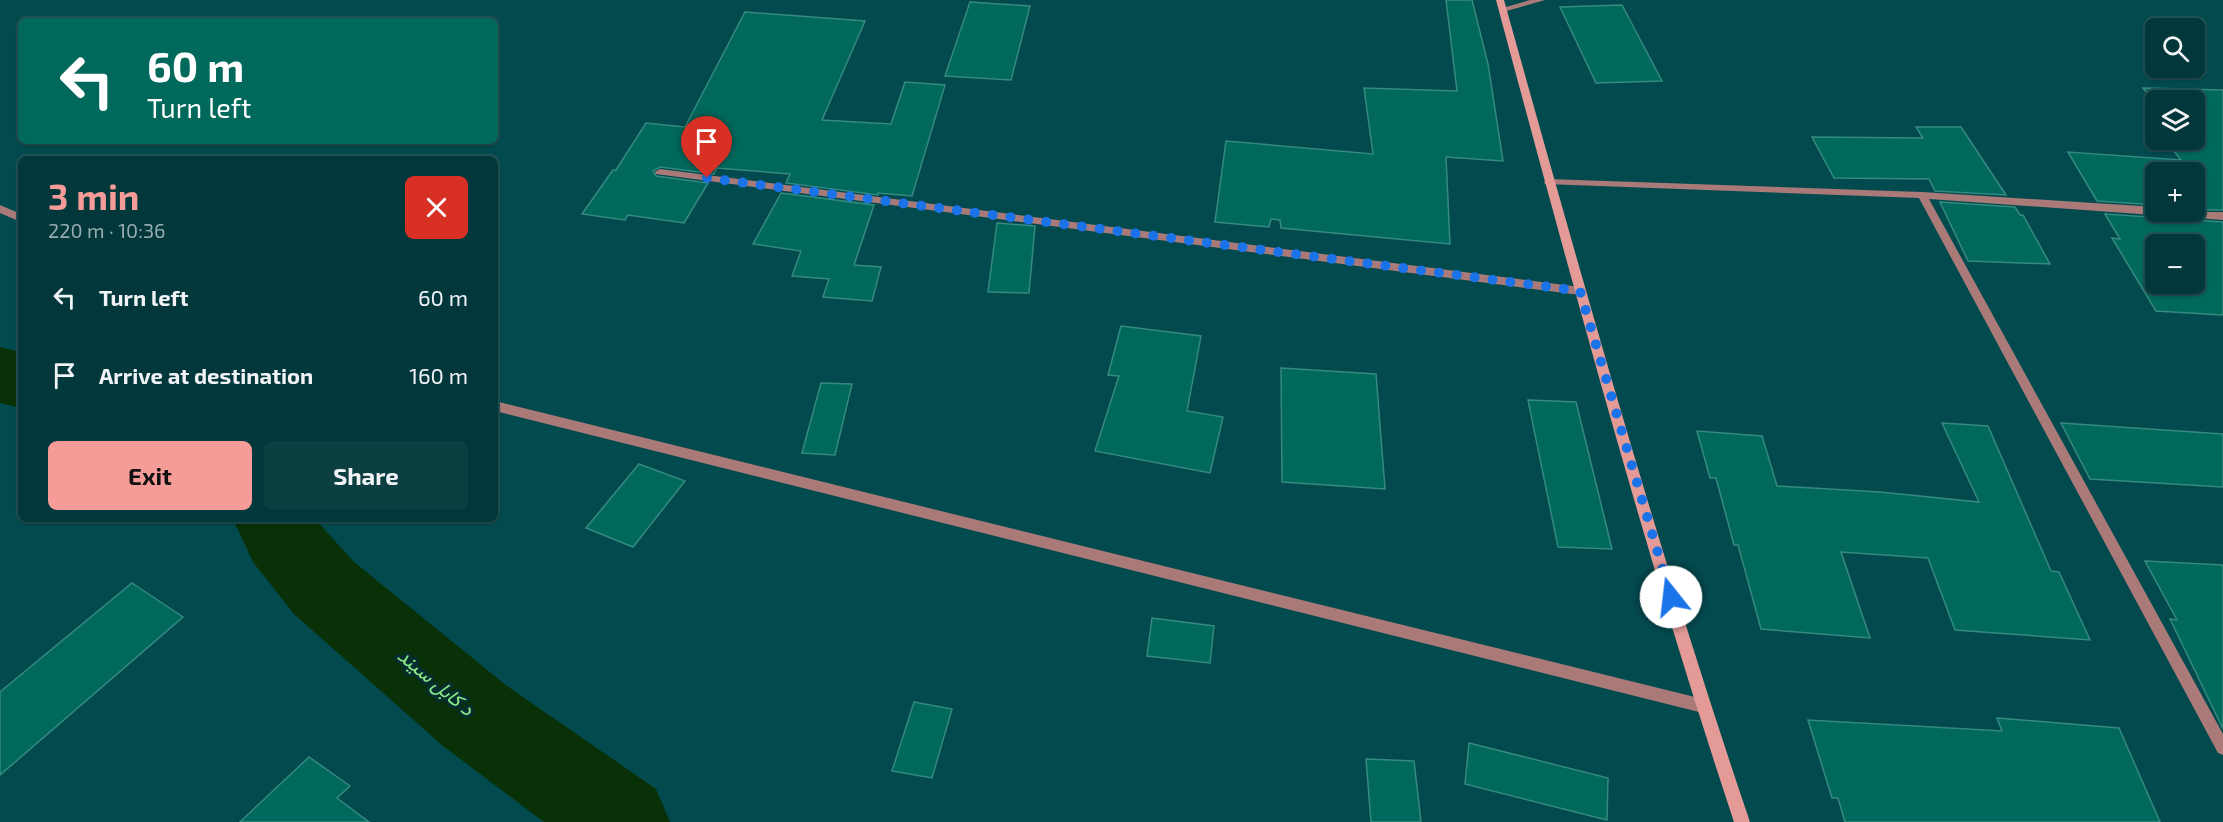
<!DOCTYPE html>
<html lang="en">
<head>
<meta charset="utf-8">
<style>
  body { margin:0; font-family:"Exo 2",Vazirmatn,sans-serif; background:#0c3f42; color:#f1f3f6; height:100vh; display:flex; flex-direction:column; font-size:22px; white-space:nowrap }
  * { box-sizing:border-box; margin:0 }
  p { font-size:20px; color:#96acaf }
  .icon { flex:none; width:33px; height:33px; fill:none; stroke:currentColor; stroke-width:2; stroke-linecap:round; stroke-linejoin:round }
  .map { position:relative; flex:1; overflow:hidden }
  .drawer { position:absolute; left:18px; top:156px; width:480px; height:366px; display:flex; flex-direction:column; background:#02383b; border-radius:9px; box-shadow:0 2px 4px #0004,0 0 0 2px #235255 }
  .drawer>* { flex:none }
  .hud { position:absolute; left:18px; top:18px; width:480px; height:126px; border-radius:9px; box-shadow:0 2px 4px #0004,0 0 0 2px #235255; background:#00695c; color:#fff; overflow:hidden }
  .fabs { position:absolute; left:2145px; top:18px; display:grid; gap:12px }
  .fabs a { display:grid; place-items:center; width:60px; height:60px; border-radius:9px; background:#02383b; box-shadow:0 2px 4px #0004,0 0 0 2px #235255; font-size:30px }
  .pin { position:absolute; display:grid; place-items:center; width:51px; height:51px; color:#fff; margin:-62px -26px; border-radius:50% 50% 50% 0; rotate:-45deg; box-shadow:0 0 6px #0007 }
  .pin .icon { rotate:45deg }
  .me { position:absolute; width:66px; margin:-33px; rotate:344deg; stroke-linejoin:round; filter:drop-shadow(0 0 4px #0008) }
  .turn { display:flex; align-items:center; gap:21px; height:126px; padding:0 30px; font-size:27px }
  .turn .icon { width:78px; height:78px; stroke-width:2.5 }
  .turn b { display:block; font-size:42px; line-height:51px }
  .round { display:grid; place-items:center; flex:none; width:63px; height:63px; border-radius:9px; background:#0c3f42 }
  .head { display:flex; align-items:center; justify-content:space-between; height:102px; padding:0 30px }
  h1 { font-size:36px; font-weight:700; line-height:45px; color:#f59b98 }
  .button { display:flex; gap:12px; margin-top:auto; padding:12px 30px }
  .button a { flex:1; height:69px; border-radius:9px; background:#f59b98; color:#111; font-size:24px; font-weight:700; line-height:69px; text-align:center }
  .button a+a { background:#0c3f42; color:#f1f3f6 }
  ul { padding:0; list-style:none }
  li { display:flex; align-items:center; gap:18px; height:78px; padding:0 30px }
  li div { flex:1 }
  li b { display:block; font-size:22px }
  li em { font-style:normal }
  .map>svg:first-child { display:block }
</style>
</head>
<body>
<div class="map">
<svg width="2223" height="822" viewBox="0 0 2223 822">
  <rect width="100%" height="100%" fill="#034a4f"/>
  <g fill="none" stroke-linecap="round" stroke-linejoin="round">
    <path fill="#093007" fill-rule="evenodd" d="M0 347 21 352V408L0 403Z
      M233 519H315L354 562 507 686 656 789 670 822H544L443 746 294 614 253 562Z"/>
  </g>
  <path fill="#00685d" stroke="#358a7e" stroke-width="1.5" fill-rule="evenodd" d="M1446 0H1472L1488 64 1503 161 1446 157 1450 244 1281 228 1280 220 1271 219 1269 227 1215 222 1226 141 1373 154 1364 88 1457 91Z
    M970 2 1030 6 1011 80 945 76Z
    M1622 5 1662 81 1596 83 1560 7Z
    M745 12 865 21 822 120 891 124 905 82 945 85 912 196 878 193V195L786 183 790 174 717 168 714 174 660 167 653 171 656 176 708 183 684 223 628 215 625 220 582 214 613 170H616L646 123 685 127Z
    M2143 88 2223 90V210H2194V172H2156V205L2097 201 2068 152 2181 160 2166 141 2194 140V100H2156V104Z
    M1916 127H1961L2006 195 1935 191 1929 179 1834 178 1812 137 1923 138Z
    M781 193 874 205 854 265 881 267 872 301 823 297 829 279 792 276 801 251 753 244Z
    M1940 202 2015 207 2020 215H2023L2050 264 1968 261Z
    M2105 214 2223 222V315L2156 311 2112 238 2120 239ZM2156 244H2194V284H2156Z
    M997 223 1035 226 1029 293 988 292Z
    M1121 326 1201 336 1187 411 1223 417 1210 473 1095 451 1119 376 1108 375Z
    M1281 368 1376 374 1385 489 1282 482Z
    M821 383 852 384 835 455 802 453Z
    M1528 400 1576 402 1612 549 1558 547Z
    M1942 423 1988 426 2051 571 2059 572 2090 640 1955 630 1928 558 1841 552 1870 638 1761 629 1738 545H1734L1716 478H1710L1697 431 1762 436 1777 486 1880 492 1979 502Z
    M2061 423 2223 434V487L2090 479Z
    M639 464 685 481 633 547 586 528Z
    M2145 561 2223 565V729L2170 619 2177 620Z
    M132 583 183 617 0 775V692Z
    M1152 618 1214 626 1210 663 1147 656Z
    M914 702 952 709 932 778 892 771Z
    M1997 718 2119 728 2160 822H1845L1838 798H1832L1808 720 2002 731Z
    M1469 743 1608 778 1607 820 1465 784Z
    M309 757 350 786 337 798 369 822H240Z
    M1366 759 1414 761 1421 822H1371Z"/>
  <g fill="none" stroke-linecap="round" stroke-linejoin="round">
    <path fill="#a97a78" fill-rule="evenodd" d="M1530 0H1545L1503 12 1499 9Z
      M660 169 1580 287 1586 291 1580 295 656 174 655 172Z
      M1549 179 1922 192 2156 207V212H2223V220L1929 199 2223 734V755L2218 753 1919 198 1545 184 1544 182Z
      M0 205 21 214V222L0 213Z
      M495 401 1703 699 1708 701 1710 706 1708 711 1703 713 495 411Z"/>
    <path fill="#e49a96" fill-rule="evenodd" d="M1496 0H1504C1581 275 1658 551 1750 822H1734C1644 551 1570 275 1496 0Z"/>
  </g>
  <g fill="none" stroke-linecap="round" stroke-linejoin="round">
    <path stroke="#1a73e8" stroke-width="10" stroke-dasharray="0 18" d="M707 178 1580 291 1671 597"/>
  </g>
  <g text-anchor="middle" stroke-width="6" stroke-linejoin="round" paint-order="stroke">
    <g font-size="20" font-style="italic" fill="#8be884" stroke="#062d30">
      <text transform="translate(436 682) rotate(40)" y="7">د کابل سيند</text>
    </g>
  </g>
</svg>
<div class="fabs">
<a><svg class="icon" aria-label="search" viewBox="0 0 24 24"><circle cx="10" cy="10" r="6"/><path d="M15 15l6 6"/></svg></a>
<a><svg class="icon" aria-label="layers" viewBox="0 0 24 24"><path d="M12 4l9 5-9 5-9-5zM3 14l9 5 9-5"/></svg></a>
<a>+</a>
<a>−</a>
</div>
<div class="pin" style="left:707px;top:178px;background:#d93025"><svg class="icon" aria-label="arrive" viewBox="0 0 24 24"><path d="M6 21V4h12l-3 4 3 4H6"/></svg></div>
<svg class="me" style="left:1671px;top:597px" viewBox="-20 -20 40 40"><circle r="19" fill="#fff"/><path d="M0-13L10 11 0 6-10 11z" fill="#1a73e8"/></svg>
<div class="hud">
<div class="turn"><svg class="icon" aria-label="left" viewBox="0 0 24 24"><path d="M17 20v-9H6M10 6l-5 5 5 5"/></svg><div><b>60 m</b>Turn left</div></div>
</div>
<section class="drawer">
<div class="head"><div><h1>3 min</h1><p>220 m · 10:36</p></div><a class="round" style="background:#d93025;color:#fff"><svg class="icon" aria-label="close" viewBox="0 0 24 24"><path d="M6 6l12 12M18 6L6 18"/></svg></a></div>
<ul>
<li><svg class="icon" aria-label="left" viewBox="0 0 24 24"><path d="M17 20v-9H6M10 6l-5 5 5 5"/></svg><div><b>Turn left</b></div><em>60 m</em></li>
<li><svg class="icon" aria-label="arrive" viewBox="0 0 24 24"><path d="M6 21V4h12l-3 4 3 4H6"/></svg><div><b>Arrive at destination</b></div><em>160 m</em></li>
</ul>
<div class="button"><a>Exit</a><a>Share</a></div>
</section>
</div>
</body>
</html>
